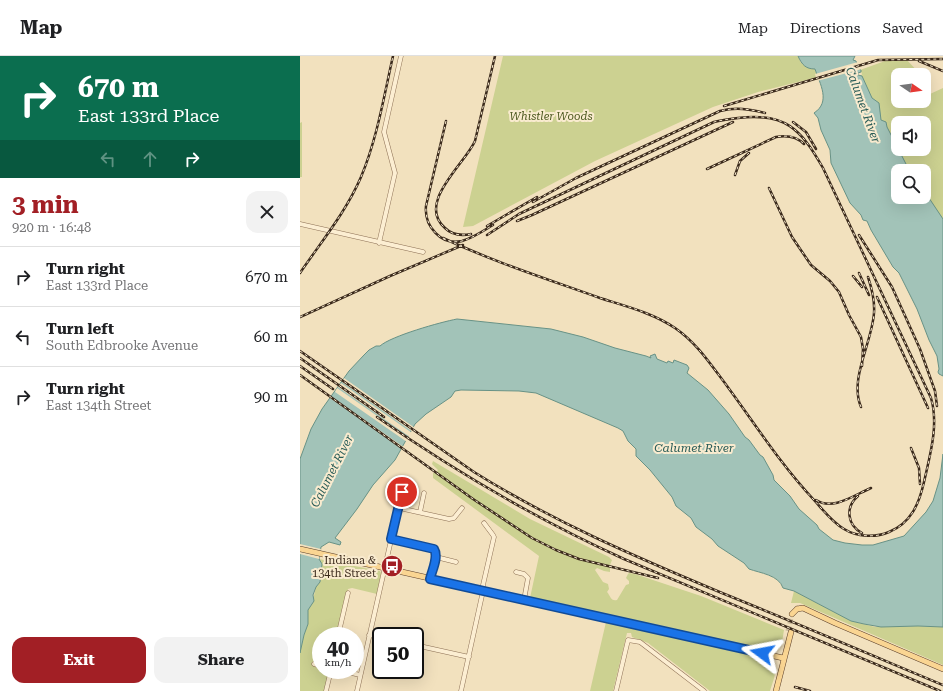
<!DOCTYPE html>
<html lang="en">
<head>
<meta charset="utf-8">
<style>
  body { margin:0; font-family:"Roboto Serif",serif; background:#f2f2f2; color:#202124; height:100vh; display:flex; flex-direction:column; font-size:15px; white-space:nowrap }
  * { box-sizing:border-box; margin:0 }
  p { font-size:13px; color:#757577 }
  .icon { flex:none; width:22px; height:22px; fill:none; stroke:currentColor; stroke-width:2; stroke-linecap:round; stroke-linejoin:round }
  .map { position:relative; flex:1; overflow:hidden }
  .sheet { display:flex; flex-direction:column; background:#fff; width:300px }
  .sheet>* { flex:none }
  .guide { background:#0b6e4f; color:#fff; overflow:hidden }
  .needle { width:26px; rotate:103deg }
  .tools { position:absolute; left:591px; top:12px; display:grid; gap:8px }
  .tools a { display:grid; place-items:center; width:40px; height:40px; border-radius:8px; background:#fff; box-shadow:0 4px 16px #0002; font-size:20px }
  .speed { position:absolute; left:12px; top:571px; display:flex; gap:8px; font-size:20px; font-weight:700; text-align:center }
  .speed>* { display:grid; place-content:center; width:52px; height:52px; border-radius:50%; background:#fff; box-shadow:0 4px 16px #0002; line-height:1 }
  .speed small { font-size:10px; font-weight:400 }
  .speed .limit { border:2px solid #111; border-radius:6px; background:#fff; color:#111 }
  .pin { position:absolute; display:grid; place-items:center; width:34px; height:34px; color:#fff; margin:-17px; border:2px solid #fff; border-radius:50%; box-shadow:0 1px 4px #0007 }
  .me { position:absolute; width:44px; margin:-22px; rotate:283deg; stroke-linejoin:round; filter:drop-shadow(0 0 3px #0008) }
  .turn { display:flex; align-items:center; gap:14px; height:84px; padding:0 12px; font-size:18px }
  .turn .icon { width:52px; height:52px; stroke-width:2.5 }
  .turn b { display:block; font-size:28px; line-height:34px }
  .lanes { display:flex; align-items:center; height:38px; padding:0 12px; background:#0003; justify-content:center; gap:20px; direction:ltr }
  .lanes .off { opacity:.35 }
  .round { display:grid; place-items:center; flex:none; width:42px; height:42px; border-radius:12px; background:#f2f2f2 }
  .overview { display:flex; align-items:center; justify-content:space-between; height:68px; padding:0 12px }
  h1 { font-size:24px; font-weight:700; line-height:30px; color:#a21f25 }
  .cta { display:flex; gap:8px; margin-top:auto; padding:8px 12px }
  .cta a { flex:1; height:46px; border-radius:12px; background:#a21f25; color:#fff; font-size:16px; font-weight:700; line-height:46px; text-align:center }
  .cta a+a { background:#f2f2f2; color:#202124 }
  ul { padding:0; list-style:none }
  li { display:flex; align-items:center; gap:12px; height:60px; padding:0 12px; border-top:1px solid #e0e0e0 }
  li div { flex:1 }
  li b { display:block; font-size:15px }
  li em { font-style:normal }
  header { display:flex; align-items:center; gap:24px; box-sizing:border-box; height:56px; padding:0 20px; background:#fff; border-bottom:1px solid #e0e0e0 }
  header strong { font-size:19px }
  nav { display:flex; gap:22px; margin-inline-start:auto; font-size:14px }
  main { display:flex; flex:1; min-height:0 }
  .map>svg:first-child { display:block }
</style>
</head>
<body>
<header>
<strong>Map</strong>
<nav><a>Map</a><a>Directions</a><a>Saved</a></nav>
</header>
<main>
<section class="sheet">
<div class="guide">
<div class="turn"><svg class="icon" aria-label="right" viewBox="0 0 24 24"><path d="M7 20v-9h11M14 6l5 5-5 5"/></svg><div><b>670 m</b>East 133rd Place</div></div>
<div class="lanes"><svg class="icon off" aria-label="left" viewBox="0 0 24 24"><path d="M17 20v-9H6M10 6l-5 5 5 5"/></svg><svg class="icon off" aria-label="ahead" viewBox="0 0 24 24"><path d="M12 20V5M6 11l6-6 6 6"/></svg><svg class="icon" aria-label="right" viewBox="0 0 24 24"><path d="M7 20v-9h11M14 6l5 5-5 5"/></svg></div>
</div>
<div class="overview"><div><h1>3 min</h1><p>920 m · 16:48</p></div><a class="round"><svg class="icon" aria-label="close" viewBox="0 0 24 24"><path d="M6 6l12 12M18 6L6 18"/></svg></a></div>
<ul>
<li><svg class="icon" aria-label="right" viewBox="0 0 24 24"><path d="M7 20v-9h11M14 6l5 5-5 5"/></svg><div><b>Turn right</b><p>East 133rd Place</p></div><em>670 m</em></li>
<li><svg class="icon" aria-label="left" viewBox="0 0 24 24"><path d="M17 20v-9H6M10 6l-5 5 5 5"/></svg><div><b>Turn left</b><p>South Edbrooke Avenue</p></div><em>60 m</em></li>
<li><svg class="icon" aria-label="right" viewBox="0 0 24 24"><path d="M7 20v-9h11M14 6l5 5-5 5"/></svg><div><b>Turn right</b><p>East 134th Street</p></div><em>90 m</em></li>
</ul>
<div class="cta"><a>Exit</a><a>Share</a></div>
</section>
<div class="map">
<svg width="643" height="635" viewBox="0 0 643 635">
  <rect width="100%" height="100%" fill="#f2e1be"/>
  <path fill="#ccd191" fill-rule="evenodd" d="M203 0H498L501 7 515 13 518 21 458 36 413 51 295 105 173 170 163 171Z
    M606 3 621 19H598V45H624V22L628 27 630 38 643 32V178L624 141V115H603L561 20 562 18 560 14 585 5H602ZM598 67H624V93H598Z
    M2 66V121H0V67Z
    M133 405 230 463 309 501 312 504 310 509V516L304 515 297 512 295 514 303 526 308 528 309 533 307 536C310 539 311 546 317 544L326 529 329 528V525L326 522 328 518 329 517 335 518 401 540 484 574C482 584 483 595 471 595L230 542 239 500 133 422V417H136L138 414 132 408Z
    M19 503 80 515 81 517 77 538 52 532 48 533 37 580H21V614H30L25 635H0V597L4 579 8 568V554L12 548 16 531 20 526 22 508Z
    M494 535 551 565 575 571 618 570 643 571V609L500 547H491Z
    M306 566 469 602C481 608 473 625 470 635H410L348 587 332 581 331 577H327L313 635H290Z"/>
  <path fill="#a2c3b8" stroke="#689286" d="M498 0H555L553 4 556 5 558 12 561 14V16L558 17V19L562 20 572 42 579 47 581 64 586 66 587 71 606 108 607 115H598V141H624V136L629 142 643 163V320L639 318 638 316 639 313 637 300 629 284 617 253 599 217 593 211 571 174 567 165 563 164 561 159 550 147 531 107 530 94 521 74 518 62 514 57C531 46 520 28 515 13 506 13 502 9 498 0Z
    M157 263 251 273 283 281 315 292 346 300 351 302 350 300 355 298 357 303 367 307 368 305 373 307 374 304 387 309 389 312 387 317 408 334 429 358 445 381 449 384 460 399 463 401 473 419 474 424 490 440 499 453 517 469 519 473 533 484 545 487 562 489H573L604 480 626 456 633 445 640 422 643 398V571L618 570 581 571 564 568 551 565 494 535 483 532C479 519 460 517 449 513L444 507 418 490 412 483 396 471 391 462 376 450 372 441 350 414 336 400V393L328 385 323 375 318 372 236 337 219 335 161 334 155 335 151 341 126 358 115 368 95 404 73 429 57 453 35 482 41 486 40 489 29 486 21 491 19 503 22 508 20 526 16 531 13 539 14 545 8 554V568L4 579 0 597V403L11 373 22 353 49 315 64 299 69 294 76 290H80C91 280 141 266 157 263Z"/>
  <path fill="#f2e1be" d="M558 6 562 13 517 25 515 18Z
    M44 322 115 372 113 376 42 326Z
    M41 327 112 377 110 381 38 331Z
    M37 332 109 382 108 385 107 386 35 336Z
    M32 341 105 392H104L103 393 30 342Z
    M0 488 21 493 19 503 0 498Z"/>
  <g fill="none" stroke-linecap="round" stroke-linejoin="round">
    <path stroke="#cdbc9d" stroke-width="5" stroke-dasharray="5 2.5" stroke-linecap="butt" d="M488 575 492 558"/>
    <g stroke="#8d7055" stroke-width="5">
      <path id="minor" d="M0 168 123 196
        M79 187 95 117 84 76 101 0
        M104 453 149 463 154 462 162 452
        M120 456 124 437
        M91 483 134 493C139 501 132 514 130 523
        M136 501 156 506
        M216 516 224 518 228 522 224 544
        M69 579 81 581
        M38 580 48 537
        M115 589 169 601
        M14 608 21 610
        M39 614 60 619
        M26 635 31 614
        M57 635 105 422
        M161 635 183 535V529L194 481 193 479 184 467
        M316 635 328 584 340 586 404 635"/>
    </g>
    <g stroke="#5a3e2a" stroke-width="6">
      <path id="major" d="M0 493 483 602
        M497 553 503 552 535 567 643 613
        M492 558 497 553
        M476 635 491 576"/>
    </g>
    <use href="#minor" stroke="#fceed2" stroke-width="4"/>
    <use href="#major" stroke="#fad592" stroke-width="5"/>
    <g stroke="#3a291b" stroke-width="2.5">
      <path id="rail" d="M619 5 643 15
        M424 50 578 4 643 3
        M146 65 126 150C124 170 141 190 162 185 173 182 183 175 193 169
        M493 66 506 76 516 93
        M407 113 476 81C487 79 496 80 504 88
        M435 119 440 105 449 97
        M469 132 492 181 511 209 530 225 539 236 549 259 561 281 563 293 562 310
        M233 146 276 122 420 55C436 51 449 53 465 57
        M217 165 232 159 433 66
        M187 170 237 141
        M171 178C161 180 152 179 145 172 116 147 165 108 175 85L195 0
        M559 179 592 231 620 293 635 335 637 350
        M143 182C194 206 247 223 300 242 325 250 353 257 375 272 397 287 411 309 427 330 455 368 481 409 514 444 523 454 532 466 544 473 557 481 575 482 589 476 611 467 619 448 624 426 630 399 639 369 631 342L523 112C501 73 485 56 438 62 430 63 422 64 414 66L219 158 187 179
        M0 217C21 186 46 156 61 121 77 83 84 40 93 0
        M559 217 569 239
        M553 220 562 231
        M577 241 628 352
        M0 261 90 220 163 189
        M0 295 174 416C254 466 336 501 422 537 496 567 569 598 643 629
        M0 302 84 361
        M0 310 33 333
        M0 319 173 443 232 482 256 494 279 503 358 522
        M561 351C549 323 572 287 574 257 575 244 572 233 568 221
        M77 361C156 416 236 463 324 503L640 635
        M611 392 619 412 620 428
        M558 440C545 451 547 469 562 477
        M516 444C533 455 554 439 571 432
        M495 631 510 635"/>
    </g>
    <use href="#rail" stroke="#f9ebcf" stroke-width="1" stroke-dasharray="3" stroke-linecap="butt"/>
  </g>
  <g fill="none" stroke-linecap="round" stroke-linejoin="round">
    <g stroke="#114b97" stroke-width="10">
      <path id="route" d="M102 436 91 483 134 493C139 501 132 514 130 523L462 597"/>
    </g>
    <use href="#route" stroke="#1a73e8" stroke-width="7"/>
  </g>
  <defs>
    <g id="bus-disc" transform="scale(1.15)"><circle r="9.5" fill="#a21f25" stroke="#f9ebcf"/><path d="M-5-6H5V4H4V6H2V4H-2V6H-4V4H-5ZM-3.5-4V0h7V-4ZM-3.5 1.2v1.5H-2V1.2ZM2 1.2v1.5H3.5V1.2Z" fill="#fff"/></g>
  </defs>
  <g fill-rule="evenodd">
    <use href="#bus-disc" x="92" y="510"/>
  </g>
  <g text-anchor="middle" stroke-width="4" stroke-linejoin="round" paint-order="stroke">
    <g font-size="11" font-style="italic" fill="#4d5920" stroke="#f9ebcf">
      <text x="251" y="64">Whistler Woods</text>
    </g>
    <g font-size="11" fill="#3a291b" stroke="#f9ebcf" text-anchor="end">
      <text x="76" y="508">Indiana &amp;<tspan x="76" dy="13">134th Street</tspan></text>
    </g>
    <g font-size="12" font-style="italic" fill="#295c57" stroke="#f9ebcf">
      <text transform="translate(563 49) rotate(70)" y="4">Calumet River</text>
      <text x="394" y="396">Calumet River</text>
      <text transform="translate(32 415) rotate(-63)" y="4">Calumet River</text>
    </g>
  </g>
</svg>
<div class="tools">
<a><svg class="needle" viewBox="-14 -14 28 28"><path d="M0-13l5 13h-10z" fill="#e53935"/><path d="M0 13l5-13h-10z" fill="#757577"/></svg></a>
<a><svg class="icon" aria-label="sound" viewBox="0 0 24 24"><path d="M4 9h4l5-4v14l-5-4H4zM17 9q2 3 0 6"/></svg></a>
<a><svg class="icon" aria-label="search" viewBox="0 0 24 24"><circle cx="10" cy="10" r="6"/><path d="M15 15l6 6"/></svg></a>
</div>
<div class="speed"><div>40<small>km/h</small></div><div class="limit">50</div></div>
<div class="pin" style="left:102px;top:436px;background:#d93025"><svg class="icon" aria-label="arrive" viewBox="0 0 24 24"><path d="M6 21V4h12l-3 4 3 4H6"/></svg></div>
<svg class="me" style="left:462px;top:597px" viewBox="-20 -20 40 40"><path d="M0-17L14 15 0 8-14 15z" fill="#1a73e8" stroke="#fff" stroke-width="4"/></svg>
</div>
</main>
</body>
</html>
